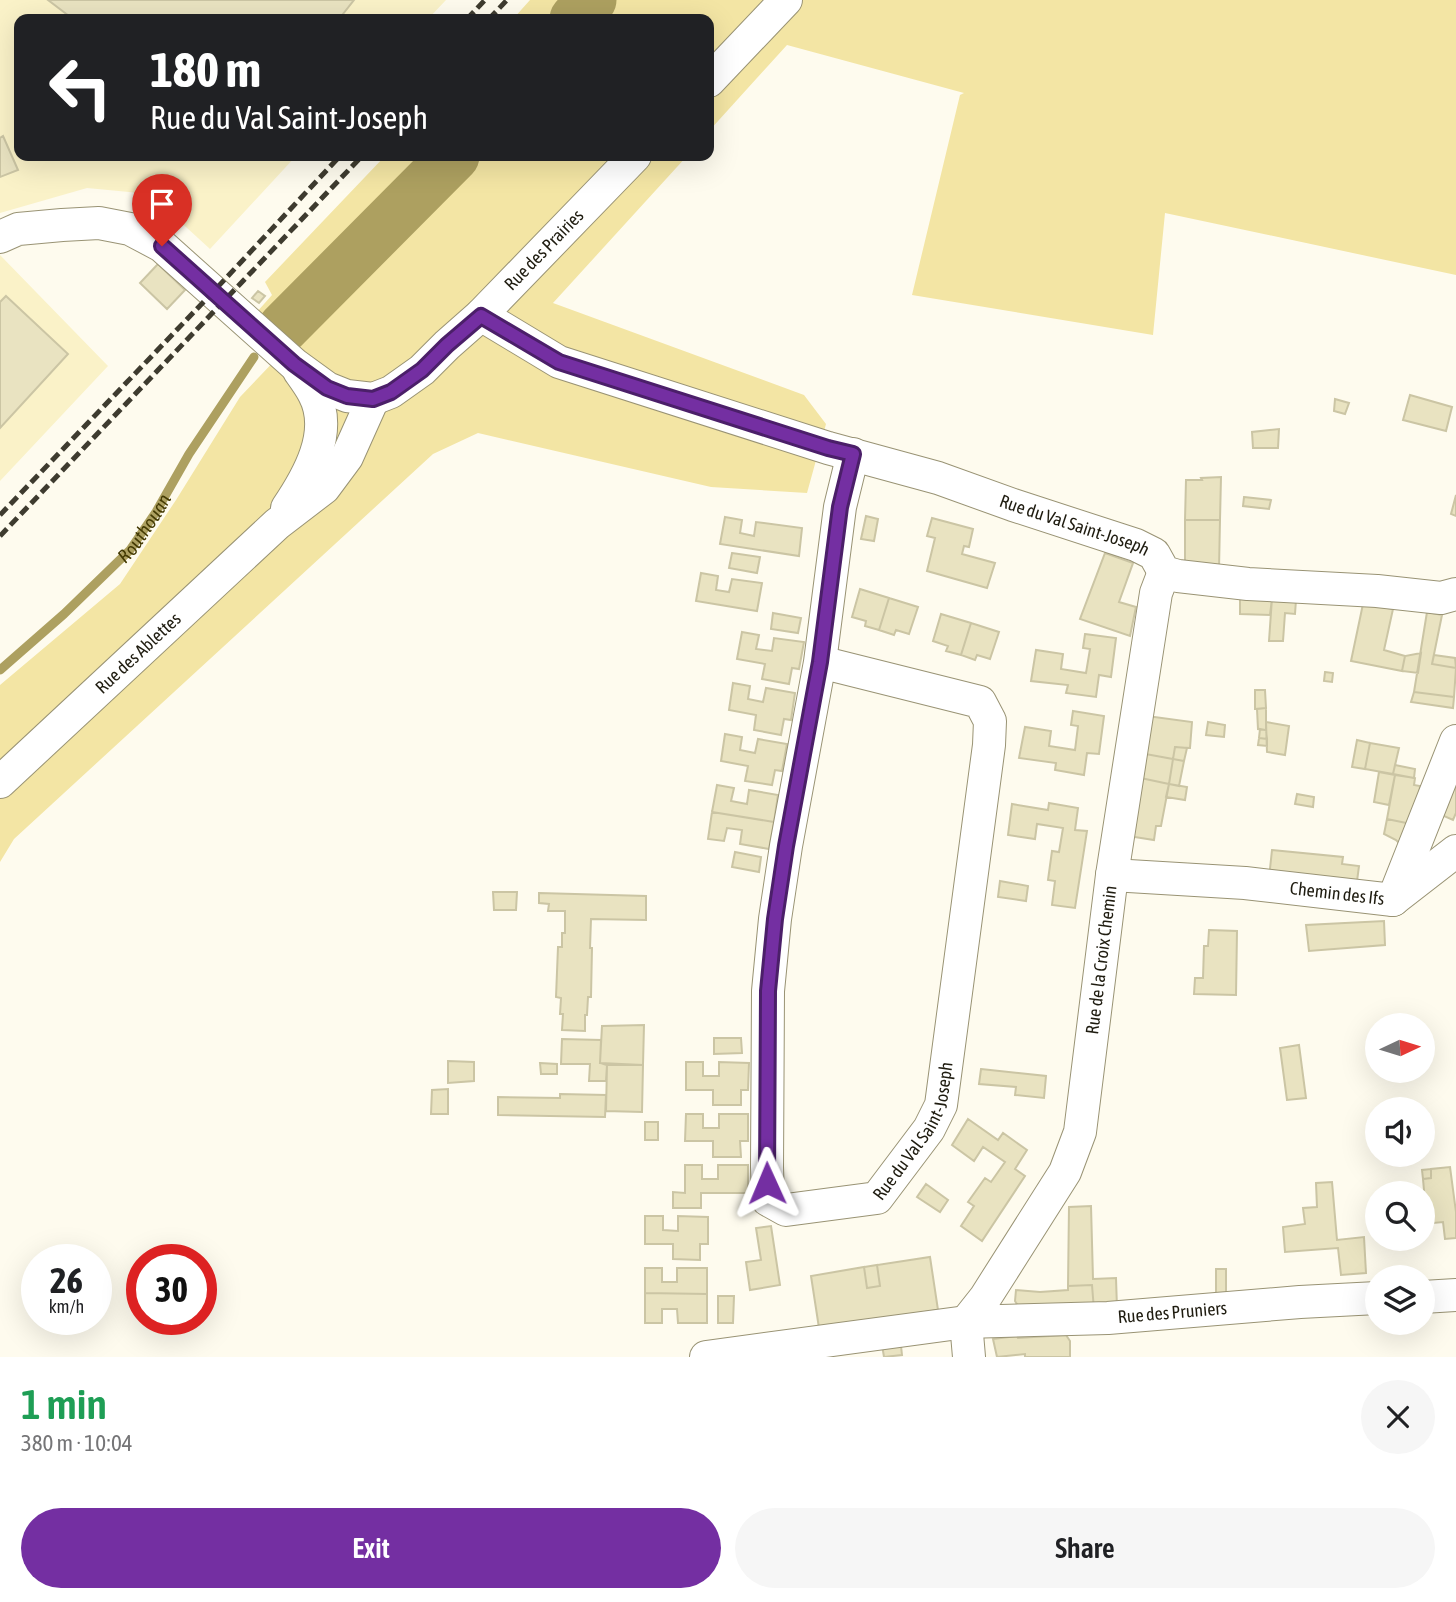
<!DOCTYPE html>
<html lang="en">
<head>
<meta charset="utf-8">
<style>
  body { margin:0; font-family:"Asap Condensed",sans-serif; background:#f6f6f6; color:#202124; height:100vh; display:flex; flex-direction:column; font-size:26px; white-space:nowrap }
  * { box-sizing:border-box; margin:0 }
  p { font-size:23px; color:#757577 }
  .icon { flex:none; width:38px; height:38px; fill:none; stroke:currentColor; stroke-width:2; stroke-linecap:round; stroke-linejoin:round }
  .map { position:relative; height:1357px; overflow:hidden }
  .sheet { display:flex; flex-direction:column; background:#fff; flex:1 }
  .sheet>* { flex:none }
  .top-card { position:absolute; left:14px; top:14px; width:700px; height:147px; border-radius:14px; box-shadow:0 7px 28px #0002; background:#202124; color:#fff; overflow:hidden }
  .needle { width:46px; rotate:86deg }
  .buttons { position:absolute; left:1365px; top:1013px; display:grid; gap:14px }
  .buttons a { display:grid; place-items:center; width:70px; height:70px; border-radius:50%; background:#fff; box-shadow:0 7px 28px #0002; font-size:35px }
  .speed { position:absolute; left:21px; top:1244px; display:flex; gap:14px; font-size:35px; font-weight:700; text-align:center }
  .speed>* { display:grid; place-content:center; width:91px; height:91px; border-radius:50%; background:#fff; box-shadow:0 7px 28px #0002; line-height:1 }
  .speed small { font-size:18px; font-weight:400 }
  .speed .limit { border:10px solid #d22; background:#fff; color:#111 }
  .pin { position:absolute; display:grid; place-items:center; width:60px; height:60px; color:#fff; margin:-72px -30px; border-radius:50% 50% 50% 0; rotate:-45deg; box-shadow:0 0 7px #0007 }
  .pin .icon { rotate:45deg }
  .me { position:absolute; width:77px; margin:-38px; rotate:359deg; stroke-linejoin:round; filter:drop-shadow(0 0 5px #0008) }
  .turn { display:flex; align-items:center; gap:24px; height:147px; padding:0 21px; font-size:32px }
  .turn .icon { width:91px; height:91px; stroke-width:2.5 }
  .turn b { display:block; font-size:49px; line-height:60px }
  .round { display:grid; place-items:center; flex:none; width:74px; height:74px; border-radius:37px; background:#f6f6f6 }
  .head { display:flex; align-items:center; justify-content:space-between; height:119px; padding:0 21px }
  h1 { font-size:42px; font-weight:600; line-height:52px; color:#1e9e55 }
  .button { display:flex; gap:14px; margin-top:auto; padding:14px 21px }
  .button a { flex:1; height:80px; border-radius:42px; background:#742fa2; color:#fff; font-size:28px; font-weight:600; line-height:80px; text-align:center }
  .button a+a { background:#f6f6f6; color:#202124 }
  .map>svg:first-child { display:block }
</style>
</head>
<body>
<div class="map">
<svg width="1456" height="1357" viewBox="0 0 1456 1357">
  <rect width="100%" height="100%" fill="#fefbee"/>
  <path fill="#faf2c8" d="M0 0H446L428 19H19V156H296L210 249 150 194 87 188 0 213Z
    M0 255 108 366 0 481Z"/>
  <path fill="#f3e5a4" d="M530 0H1456V275L1165 213 1153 335 912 295 960 95 964 93 787 45 709 131V19H513Z
    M385 156H687L553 303 804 395 826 424 807 493 711 487 478 433 433 454 14 839 0 862V685L120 584 176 500 240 397 302 332 256 313 272 295 265 282Z"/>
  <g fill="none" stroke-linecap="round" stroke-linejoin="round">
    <path stroke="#ada060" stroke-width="9" id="s1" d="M0 670 64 614 130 550 156 512 189 454 254 357"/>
    <path stroke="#ada060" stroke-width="51" d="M575 19 591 0
      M283 328 454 156"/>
  </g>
  <path fill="#e9e3c1" stroke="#cbc5a4" stroke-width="2" d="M48 0H354L339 19H73Z
    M3 136 18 170 0 177V138Z
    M158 264 185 290 167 309 140 283Z
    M258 291 265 296 259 303 252 298Z
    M6 296 68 354 0 428V302Z
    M1410 395 1452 407 1446 431 1403 420Z
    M1335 399 1349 403 1345 414 1334 411Z
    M1279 429 1278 448H1253L1252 432Z
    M1221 477 1220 520H1185L1186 480H1202L1201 478Z
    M1456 495V516L1451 514Z
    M1244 497 1271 500 1269 509 1243 506Z
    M866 516 878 519 874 541 861 539Z
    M725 517 742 520 740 533 754 536 756 522 802 528 799 556 720 544Z
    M932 518 973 529 969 547 964 546 962 554 995 563 987 588 927 571 935 538 927 536Z
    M1185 520H1220L1219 569 1185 564Z
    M732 553 760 557 757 573 729 568Z
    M1105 553 1133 563 1119 602 1136 607 1130 636 1080 619Z
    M701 573 718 576 716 590 729 592 732 579 762 583 757 611 696 601Z
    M860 589 889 598 879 630 865 626 866 621 852 617Z
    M1240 597 1272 598 1270 615 1240 614Z
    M889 598 918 607 909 634 896 630 894 635 879 630Z
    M1272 598 1296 600 1295 614 1285 613 1283 641H1269Z
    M1363 604 1393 609 1384 650 1405 656 1402 671 1351 661Z
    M1427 612 1442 615 1432 664 1456 668 1454 697 1414 692Z
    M773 613 801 618 798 633 771 629Z
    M941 614 971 623 961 655 946 651 948 646 933 641Z
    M971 623 999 632 990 659 977 655 975 660 961 655Z
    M742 632 759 635 756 649 772 651 774 638 804 642 799 669 792 668 789 684 762 679 765 664 737 659Z
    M1085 634 1116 638 1111 677 1099 675 1096 697 1066 693 1068 685 1031 681 1036 650 1063 654 1061 669 1086 673 1090 649 1083 648Z
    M1421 653 1418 673 1402 671 1405 656Z
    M1434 655 1455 658 1456 668 1432 664Z
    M1325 672 1333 673 1332 682 1324 681Z
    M733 683 750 686 748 699 763 702 766 688 795 693 791 720 784 719 781 735 754 730 756 715 729 710Z
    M1255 690H1265L1266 708 1255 709Z
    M1414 692 1454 697 1453 708 1411 702Z
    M1266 708V730L1258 729 1257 709Z
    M1073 711 1104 716 1099 754 1087 753 1084 775 1055 770 1056 763 1019 758 1025 727 1051 731 1049 746 1075 750 1078 726 1071 725Z
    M1147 716 1192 722 1190 748 1175 747 1173 759 1140 753Z
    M1208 722 1225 725 1224 737 1206 735Z
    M1266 722 1289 726 1285 755 1267 752Z
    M1260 729 1266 730 1267 739 1259 738Z
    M725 734 742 737 740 750 755 753 758 739 787 744 782 771 775 770 772 785 745 781 748 766 721 761Z
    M1259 738 1267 739V746L1258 745Z
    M1357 740 1370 743 1365 769 1352 767Z
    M1370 743 1399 748 1393 774 1365 769Z
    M1175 747 1187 748 1184 761 1173 759Z
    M1140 753 1173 759 1169 784 1136 777Z
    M1173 759 1184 761 1179 786 1169 784Z
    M1456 764V813L1453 820 1437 813Z
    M1395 765 1415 769 1414 778 1393 774Z
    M1379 772 1395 775 1389 805 1374 802Z
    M1395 775 1415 778 1414 785 1420 786 1416 825 1387 819Z
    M1136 777 1169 784 1161 826H1156L1154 840 1128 836Z
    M1169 784 1187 787 1185 800 1166 797Z
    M717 785 734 788 731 801 747 804 749 790 778 795 774 822 712 812Z
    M1297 794 1314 797 1313 807 1295 804Z
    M1049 803 1078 808 1075 830 1087 831 1075 908 1052 905 1055 881 1048 880 1052 851 1059 852 1063 828 1037 824 1035 839 1008 835 1012 804 1048 810Z
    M712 812 774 822 769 849 740 844 742 830 727 828 724 841 708 839Z
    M1387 819 1416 825 1405 849 1396 840 1384 834Z
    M1272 850 1343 857 1342 864 1359 866 1356 889 1269 878Z
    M735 852 761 857 759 872 732 867Z
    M1000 881 1028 886 1026 901 998 897Z
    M493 892H517L516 910H494Z
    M539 893 646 896V920L591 919 590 948H592L591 997H588L587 1015H585V1031L562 1030 563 1014H560L561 998 556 997 558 947H562V933H565V911H548L549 904 539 903Z
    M1384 921 1385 945 1309 951 1306 925Z
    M1209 930 1237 931 1236 995 1194 994 1195 978H1203L1204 946H1208Z
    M644 1025 643 1065 600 1063 602 1026Z
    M714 1038H741L742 1053 714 1054Z
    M562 1039 601 1040 600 1063 607 1065 606 1081H589L590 1064H561Z
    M1299 1045 1306 1098 1287 1100 1280 1048Z
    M448 1061 474 1062V1081L448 1083Z
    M686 1062H703V1076H719V1062L749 1063 748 1090H741V1105H713V1090H686Z
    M540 1063 557 1064V1074H541Z
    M607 1065H643L642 1112 606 1111Z
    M981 1069 1046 1076 1044 1098 1015 1095 1016 1087 979 1084Z
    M448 1089V1114H431L432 1090Z
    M560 1094 606 1095 605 1117 498 1115V1097L560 1098Z
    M686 1114H703V1128H719V1114H748V1141H740L741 1157H713V1141H685Z
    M968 1119 998 1140 1003 1133 1027 1150 1015 1169 1025 1176 982 1241 961 1226 974 1206 968 1202 985 1178 991 1182 1005 1162 983 1147 974 1161 952 1145Z
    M645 1122H658V1140H645Z
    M685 1165H702V1179H718V1165H748V1193H701V1208H673V1192L685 1193Z
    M1450 1167 1456 1212V1238L1445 1239 1443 1222 1423 1224V1201H1425L1423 1179 1431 1178V1169Z
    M1431 1169V1178L1423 1179 1422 1170Z
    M1332 1182 1337 1240 1364 1237 1366 1273 1341 1275 1338 1248 1285 1252 1283 1227 1305 1224 1303 1208 1317 1207 1316 1183Z
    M926 1184 948 1200 940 1212 917 1197Z
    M1091 1206 1093 1279 1116 1278 1117 1308 1094 1310 1092 1285 1068 1286 1069 1207Z
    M645 1216H663V1230L678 1231V1216L708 1217V1244H700V1260L673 1259V1244H645Z
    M771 1226 780 1285 750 1290 746 1262 761 1260 756 1228Z
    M930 1257 938 1310 819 1328 811 1276 864 1267 867 1288 880 1286 877 1265Z
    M877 1265 880 1286 867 1288 864 1267Z
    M645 1268H662V1282H677V1268H707V1294L645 1293Z
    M1216 1269H1226V1296L1216 1297Z
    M1092 1285 1094 1310 1020 1309 1015 1301 1016 1290 1040 1292 1068 1290V1286Z
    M645 1293 707 1294V1323H678L677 1309H662V1323H645Z
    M718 1296H734L733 1323H718Z
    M1066 1335 1070 1341V1357H1025V1354L997 1357 993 1339 1017 1336 1018 1338Z
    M900 1337 902 1355 884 1357 881 1339Z"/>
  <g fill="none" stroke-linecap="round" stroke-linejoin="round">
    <g stroke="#999374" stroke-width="34">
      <g id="minor">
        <path d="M709 81 786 0"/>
        <path id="s2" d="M0 237 18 229 62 225 99 223 130 229 162 246 294 364 327 388 347 396 373 399 391 392 422 370 447 345 481 315 635 156"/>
        <path id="s3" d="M481 315 559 362 828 448 938 478 1013 505 1136 545 1154 554 1164 572 1178 576 1248 584 1377 591 1441 598 1456 594"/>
        <path d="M287 508C308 477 334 432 314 394 310 386 304 378 299 371"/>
        <path id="s4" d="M820 662 786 846 775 919 768 991 767 1167 768 1200 786 1210 877 1198 929 1129 941 1105 989 745 990 721 980 702 820 662 840 507 853 454"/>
        <path id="s5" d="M0 782 277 524 324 488 347 457 373 399"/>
        <path id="s6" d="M1112 875 1245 883 1393 900"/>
        <path d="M1394 899 1456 851"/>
        <path d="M1393 900 1456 741"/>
        <path d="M1423 1297 1456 1295"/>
        <path id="s7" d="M966 1322 985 1298 1065 1172 1080 1132 1112 875 1156 593 1164 572"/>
        <path d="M966 1322 969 1357"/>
        <path id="s8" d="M706 1357 966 1322 1108 1318 1300 1302 1377 1298"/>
      </g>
    </g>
    <use href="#minor" stroke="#fff" stroke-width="32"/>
    <path stroke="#3e3b2f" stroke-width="5" stroke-dasharray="10 5" stroke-linecap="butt" d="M467 19 485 0
      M489 19 507 0
      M0 515 213 292 340 156
      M0 536 362 156"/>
  </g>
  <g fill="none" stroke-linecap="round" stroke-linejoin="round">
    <g stroke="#4b1f69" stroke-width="18">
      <path id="route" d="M162 246 294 364 327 388 347 396 373 399 391 392 422 370 447 345 481 316 559 362 828 448 853 454 840 507 820 662 786 846 775 919 768 991 767 1183"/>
    </g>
    <use href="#route" stroke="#742fa2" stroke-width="12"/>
  </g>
  <g text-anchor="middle" stroke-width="7" stroke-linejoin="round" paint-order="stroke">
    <g font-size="18" fill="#1f1c10" stroke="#fefbee">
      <text dy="6" stroke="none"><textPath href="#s2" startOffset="663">Rue des Prairies</textPath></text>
      <text dy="6" stroke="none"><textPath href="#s3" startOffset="632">Rue du Val Saint-Joseph</textPath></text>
      <text dy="6" stroke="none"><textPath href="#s5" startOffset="189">Rue des Ablettes</textPath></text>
      <text dy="6" stroke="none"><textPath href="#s6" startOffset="226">Chemin des Ifs</textPath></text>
      <text dy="6" stroke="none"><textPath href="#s7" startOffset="396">Rue de la Croix Chemin</textPath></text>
      <text dy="6" stroke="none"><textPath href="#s4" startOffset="733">Rue du Val Saint-Joseph</textPath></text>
      <text dy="6" stroke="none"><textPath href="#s8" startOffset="469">Rue des Pruniers</textPath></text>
    </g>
    <g font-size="19" font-style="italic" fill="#443a03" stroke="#fefbee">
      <text dy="7" stroke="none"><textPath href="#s1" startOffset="203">Routhouan</textPath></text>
    </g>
  </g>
</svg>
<div class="buttons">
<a><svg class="needle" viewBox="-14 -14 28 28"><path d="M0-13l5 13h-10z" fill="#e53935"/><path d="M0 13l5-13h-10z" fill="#757577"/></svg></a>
<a><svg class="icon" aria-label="sound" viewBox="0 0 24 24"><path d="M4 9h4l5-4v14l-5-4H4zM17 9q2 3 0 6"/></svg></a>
<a><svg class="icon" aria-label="search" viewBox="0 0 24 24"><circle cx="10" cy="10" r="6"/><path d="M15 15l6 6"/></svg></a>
<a><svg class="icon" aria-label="layers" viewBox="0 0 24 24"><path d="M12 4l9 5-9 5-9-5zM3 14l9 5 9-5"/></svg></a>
</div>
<div class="speed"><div>26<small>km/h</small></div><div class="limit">30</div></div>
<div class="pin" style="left:162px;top:246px;background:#d93025"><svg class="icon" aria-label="arrive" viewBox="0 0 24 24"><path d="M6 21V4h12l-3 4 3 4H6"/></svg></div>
<svg class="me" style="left:767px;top:1183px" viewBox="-20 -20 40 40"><path d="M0-17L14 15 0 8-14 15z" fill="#742fa2" stroke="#fff" stroke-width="4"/></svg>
<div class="top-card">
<div class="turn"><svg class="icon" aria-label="left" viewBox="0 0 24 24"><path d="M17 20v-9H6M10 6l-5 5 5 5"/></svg><div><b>180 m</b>Rue du Val Saint-Joseph</div></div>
</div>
</div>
<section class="sheet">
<div class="head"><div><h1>1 min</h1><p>380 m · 10:04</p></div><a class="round"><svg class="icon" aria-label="close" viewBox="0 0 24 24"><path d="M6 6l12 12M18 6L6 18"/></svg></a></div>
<div class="button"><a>Exit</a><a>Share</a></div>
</section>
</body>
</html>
